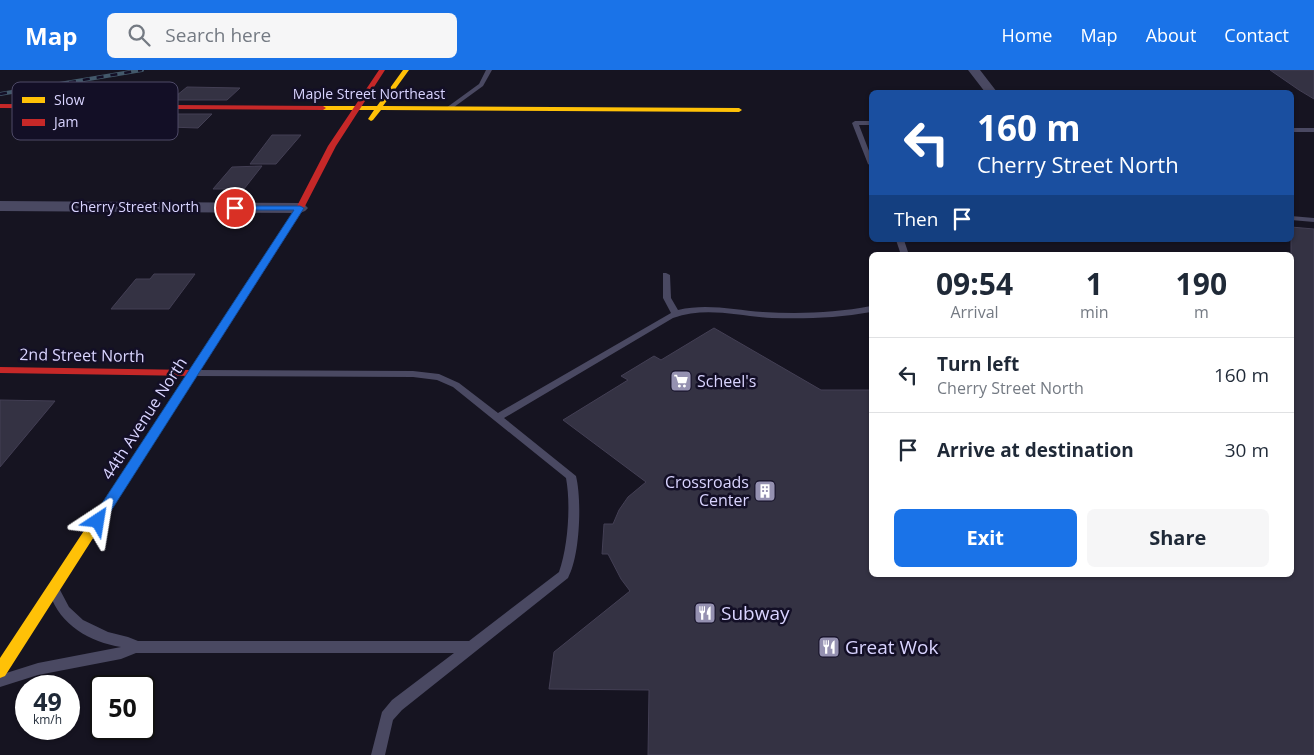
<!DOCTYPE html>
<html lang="en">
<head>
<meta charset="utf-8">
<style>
  body { margin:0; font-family:"Open Sans",sans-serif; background:#f6f6f7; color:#1f2937; height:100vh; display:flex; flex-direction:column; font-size:19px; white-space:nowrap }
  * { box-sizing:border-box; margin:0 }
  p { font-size:16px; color:#747a83 }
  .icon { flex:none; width:28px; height:28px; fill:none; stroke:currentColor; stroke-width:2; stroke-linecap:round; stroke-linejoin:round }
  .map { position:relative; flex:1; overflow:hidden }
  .drawer { position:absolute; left:869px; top:182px; width:425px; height:325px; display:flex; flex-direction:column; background:#fff; border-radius:8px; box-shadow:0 1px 4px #0004 }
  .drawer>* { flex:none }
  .banner { position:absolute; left:869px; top:20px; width:425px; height:152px; border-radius:8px; box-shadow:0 1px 4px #0004; background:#1a4fa0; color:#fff; overflow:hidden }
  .speed { position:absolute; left:15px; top:605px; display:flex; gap:10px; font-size:25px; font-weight:700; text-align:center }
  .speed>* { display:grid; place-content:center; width:65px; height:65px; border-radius:50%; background:#fff; box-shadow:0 1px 4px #0004; line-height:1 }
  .speed small { font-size:12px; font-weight:400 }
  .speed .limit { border:2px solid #111; border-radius:8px; background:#fff; color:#111 }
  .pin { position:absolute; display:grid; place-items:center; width:42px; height:42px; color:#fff; margin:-21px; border:2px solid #fff; border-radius:50%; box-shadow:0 1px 5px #0007 }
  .me { position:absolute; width:55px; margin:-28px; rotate:33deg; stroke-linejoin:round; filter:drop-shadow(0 0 4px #0008) }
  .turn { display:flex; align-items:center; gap:18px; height:105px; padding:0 25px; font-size:22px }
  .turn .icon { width:65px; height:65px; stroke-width:2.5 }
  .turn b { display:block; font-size:35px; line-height:42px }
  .then { display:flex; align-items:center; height:48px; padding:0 25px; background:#0003; gap:10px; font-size:19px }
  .eta { display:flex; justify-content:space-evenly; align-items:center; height:85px; text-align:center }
  .eta b { font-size:30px; font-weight:700; line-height:35px }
  .button { display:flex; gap:10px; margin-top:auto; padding:10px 25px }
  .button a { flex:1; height:58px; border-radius:8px; background:#1a73e8; color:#fff; font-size:20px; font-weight:700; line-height:58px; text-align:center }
  .button a+a { background:#f6f6f7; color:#1f2937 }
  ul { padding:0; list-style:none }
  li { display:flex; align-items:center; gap:15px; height:75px; padding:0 25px; border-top:1px solid #e0e1e3 }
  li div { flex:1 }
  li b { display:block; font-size:19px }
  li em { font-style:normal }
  header { display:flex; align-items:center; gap:30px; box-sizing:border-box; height:70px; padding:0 25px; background:#1a73e8; color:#fff }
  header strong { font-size:24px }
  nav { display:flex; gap:28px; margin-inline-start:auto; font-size:18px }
  .search { width:350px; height:45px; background:#f6f6f7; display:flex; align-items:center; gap:12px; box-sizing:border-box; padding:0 18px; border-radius:8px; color:#747a83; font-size:19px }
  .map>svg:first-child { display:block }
</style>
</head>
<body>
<header>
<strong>Map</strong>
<div class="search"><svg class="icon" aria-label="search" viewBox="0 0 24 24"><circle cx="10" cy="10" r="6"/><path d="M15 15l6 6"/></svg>Search here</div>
<nav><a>Home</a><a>Map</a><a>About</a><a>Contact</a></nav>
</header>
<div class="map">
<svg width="1314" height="685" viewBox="0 0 1314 685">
  <rect width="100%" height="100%" fill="#161421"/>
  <path fill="#343243" stroke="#433f54" d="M1270 0H1314V29L1299 20Z
    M187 17 240 18 227 30H171Z
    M155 44H212L198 58 140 56Z
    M272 65H301L276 94H250Z
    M262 96 244 119H213L232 97Z
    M1291 157 1314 159V685H648L649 620 549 619 554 582 630 521 621 509 608 484H602L604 454H613L619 440 628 427 646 412 563 350 628 310 621 306 654 286 661 290 714 258 821 320H871V505H1291Z
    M154 204H195L169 239H111L136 209H150Z
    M0 330 55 331 0 397Z"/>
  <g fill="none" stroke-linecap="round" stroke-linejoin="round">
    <path fill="#4a4962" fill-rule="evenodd" d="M486 0H492L483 16 450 40H446V38L479 14Z
      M871 51V55H859L871 86V96L868 94 852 53 855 51Z
      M1291 58H1314V62H1291Z
      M1291 146 1314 148V152L1291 150Z
      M896 170H904L909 185H901Z
      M663 203H666L670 205 671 228 678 240C707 233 734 240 763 242 799 244 835 243 871 236V242C839 248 805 249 772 248 738 246 706 236 673 248L504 348 576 406C582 431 580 486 568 508L402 640 393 650 385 685H371L382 642 392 630 454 583H136L121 589 38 605 0 617V605L38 593 121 577C90 572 60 555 50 524L52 520 56 519 60 520 69 537 83 550 108 562 128 567 138 571H469L559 502C568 477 571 434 566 408L453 317 437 310 413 307 194 306 189 303 194 300 413 301 439 304 459 313 498 343 671 243 663 228Z"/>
    <path fill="#4a4962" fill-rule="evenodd" d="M968 0H980L997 22H985Z
      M0 131 300 133 305 135 308 138 305 141 300 143 0 141Z"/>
    <path fill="#ffc107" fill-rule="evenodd" d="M403 0H409L383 36 739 38 742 40 739 42 381 40 373 50 371 51 368 49 374 40H323L320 38 323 36H377Z
      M205 282 210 285 5 606 0 608V588L200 285Z"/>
    <path fill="#c62828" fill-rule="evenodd" d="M379 0H385L336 76 304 138 209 287H201L200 285 296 138 328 76Z
      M0 34 323 36 326 38 323 40 0 38Z
      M0 297 193 300 198 303 193 306 0 303Z"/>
    <g stroke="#43596b" stroke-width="4">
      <path id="rail" d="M0 24 142 0"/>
    </g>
    <use href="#rail" stroke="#130f26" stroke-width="2.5" stroke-dasharray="7" stroke-linecap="butt"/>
  </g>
  <path fill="#1a73e8" stroke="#114b97" d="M232 136H300L304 138 102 455H93L91 451 93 447 294 140H235L232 139Z"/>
  <defs>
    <g id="supermarket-square" transform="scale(1.125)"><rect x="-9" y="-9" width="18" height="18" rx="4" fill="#9591b1" stroke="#130f26"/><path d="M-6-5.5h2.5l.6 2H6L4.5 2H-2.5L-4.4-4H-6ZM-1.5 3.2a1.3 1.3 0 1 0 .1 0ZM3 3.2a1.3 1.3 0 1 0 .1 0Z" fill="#fff"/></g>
    <g id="building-square" transform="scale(1.125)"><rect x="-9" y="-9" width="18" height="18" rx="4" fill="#9591b1" stroke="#130f26"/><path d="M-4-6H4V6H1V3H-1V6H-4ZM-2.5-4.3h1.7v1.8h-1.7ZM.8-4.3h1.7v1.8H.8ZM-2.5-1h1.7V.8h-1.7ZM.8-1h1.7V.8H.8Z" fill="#fff"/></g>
    <g id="restaurant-square" transform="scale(1.125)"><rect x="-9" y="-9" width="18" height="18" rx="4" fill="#9591b1" stroke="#130f26"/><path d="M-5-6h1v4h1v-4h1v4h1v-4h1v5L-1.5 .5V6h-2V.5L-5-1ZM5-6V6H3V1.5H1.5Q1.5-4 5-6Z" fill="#fff"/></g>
  </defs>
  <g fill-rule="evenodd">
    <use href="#supermarket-square" x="681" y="311"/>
    <use href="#building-square" x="765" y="421"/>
    <use href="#restaurant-square" x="705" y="543"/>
    <use href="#restaurant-square" x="829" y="577"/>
  </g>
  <g text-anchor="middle" stroke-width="5" stroke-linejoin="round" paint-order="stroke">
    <g font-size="14" fill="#d9d4ff" stroke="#130f26">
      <text x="369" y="29">Maple Street Northeast</text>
      <text x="135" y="142">Cherry Street North</text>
    </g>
    <g font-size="16" fill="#d9d4ff" stroke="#130f26">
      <text transform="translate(82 285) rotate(1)" y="6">2nd Street North</text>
      <text transform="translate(144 348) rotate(-57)" y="6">44th Avenue North</text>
    </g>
    <g font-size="16" fill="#d9d4ff" stroke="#130f26" text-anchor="start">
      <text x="697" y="317">Scheel's</text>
      <text x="749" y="418" text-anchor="end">Crossroads<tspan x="749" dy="18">Center</tspan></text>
    </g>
    <g font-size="19" fill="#d9d4ff" stroke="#130f26" text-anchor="start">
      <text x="721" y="550">Subway</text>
      <text x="845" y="584">Great Wok</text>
    </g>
  </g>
  <rect x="12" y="12" width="166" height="58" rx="8" fill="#130f26" stroke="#4e4a67" stroke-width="1"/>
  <rect x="22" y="27" width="23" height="6" fill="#ffc107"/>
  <rect x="22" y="49" width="23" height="7" fill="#c62828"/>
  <g font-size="14" fill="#d9d4ff">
    <text x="54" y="35">Slow</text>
    <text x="54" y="57">Jam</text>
  </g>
</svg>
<div class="speed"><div>49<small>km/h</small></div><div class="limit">50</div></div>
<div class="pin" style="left:235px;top:138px;background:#d93025"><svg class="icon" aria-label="arrive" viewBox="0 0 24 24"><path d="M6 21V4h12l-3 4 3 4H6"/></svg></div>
<svg class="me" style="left:98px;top:451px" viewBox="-20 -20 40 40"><path d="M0-17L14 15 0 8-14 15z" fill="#1a73e8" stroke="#fff" stroke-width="4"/></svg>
<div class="banner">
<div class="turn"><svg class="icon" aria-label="left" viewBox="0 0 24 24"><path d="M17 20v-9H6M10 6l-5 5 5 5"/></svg><div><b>160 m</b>Cherry Street North</div></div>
<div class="then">Then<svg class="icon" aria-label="arrive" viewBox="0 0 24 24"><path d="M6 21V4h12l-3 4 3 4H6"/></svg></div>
</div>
<section class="drawer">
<div class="eta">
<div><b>09:54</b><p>Arrival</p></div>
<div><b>1</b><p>min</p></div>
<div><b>190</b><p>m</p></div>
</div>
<ul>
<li><svg class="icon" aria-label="left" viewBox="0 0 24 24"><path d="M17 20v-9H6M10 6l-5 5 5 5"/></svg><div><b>Turn left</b><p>Cherry Street North</p></div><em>160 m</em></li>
<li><svg class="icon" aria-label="arrive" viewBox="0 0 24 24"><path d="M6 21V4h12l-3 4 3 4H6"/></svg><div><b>Arrive at destination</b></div><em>30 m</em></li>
</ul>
<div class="button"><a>Exit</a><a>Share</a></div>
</section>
</div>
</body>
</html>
